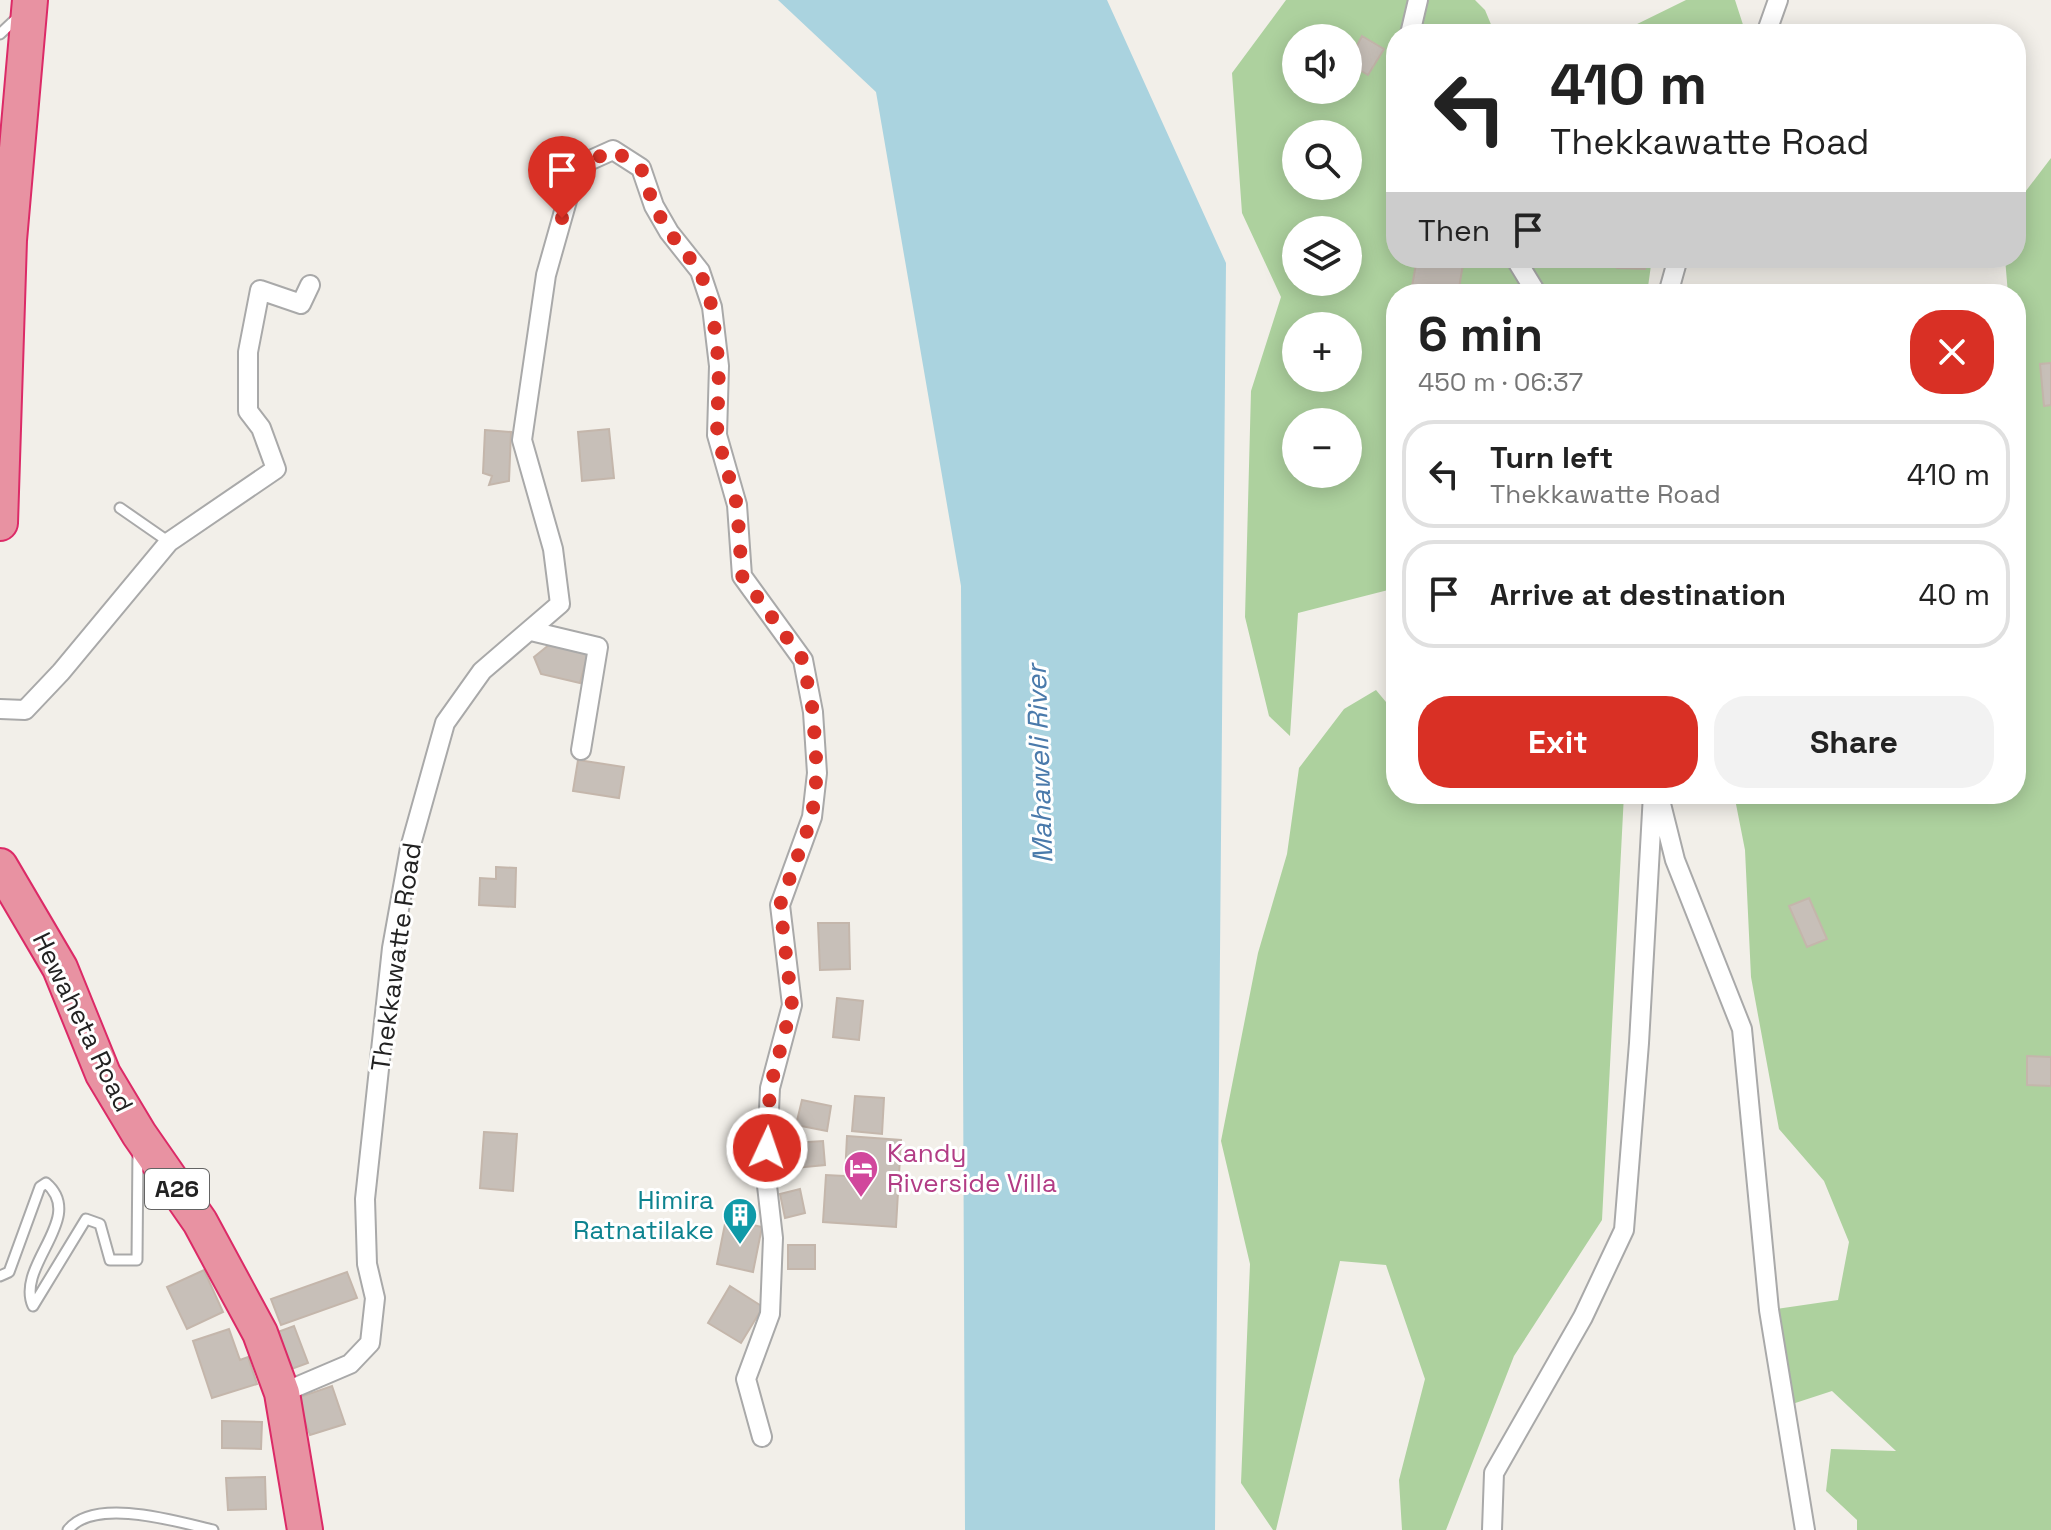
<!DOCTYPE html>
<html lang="en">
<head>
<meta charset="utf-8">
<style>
  body { margin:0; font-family:"Space Grotesk",sans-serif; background:#f2f2f2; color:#222; height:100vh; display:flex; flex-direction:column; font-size:30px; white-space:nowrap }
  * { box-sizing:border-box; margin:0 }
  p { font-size:26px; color:#767676 }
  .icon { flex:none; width:44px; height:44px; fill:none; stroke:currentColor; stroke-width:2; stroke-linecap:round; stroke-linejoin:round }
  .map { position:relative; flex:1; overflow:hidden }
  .drawer { position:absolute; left:1386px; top:284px; width:640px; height:520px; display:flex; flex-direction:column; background:#fff; border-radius:32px; box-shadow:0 4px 20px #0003 }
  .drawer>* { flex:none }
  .guide { position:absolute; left:1386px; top:24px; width:640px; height:244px; border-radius:32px; box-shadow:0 4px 20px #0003; background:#fff; color:#222; overflow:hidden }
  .tools { position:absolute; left:1282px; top:24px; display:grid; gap:16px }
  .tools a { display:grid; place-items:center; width:80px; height:80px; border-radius:50%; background:#fff; box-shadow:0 4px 20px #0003; font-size:40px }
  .pin { position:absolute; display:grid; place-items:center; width:68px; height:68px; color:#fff; margin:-82px -34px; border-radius:50% 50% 50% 0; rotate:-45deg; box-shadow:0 0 8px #0007 }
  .pin .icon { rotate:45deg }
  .me { position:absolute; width:88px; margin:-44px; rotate:3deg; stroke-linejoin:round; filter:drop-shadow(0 0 6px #0008) }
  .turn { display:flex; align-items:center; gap:28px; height:168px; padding:0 32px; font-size:36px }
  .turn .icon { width:104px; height:104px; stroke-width:2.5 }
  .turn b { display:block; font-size:56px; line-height:68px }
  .then { display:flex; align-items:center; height:76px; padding:0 32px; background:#0003; gap:16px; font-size:30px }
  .round { display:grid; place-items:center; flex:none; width:84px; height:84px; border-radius:32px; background:#f2f2f2 }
  .overview { display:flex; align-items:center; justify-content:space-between; height:136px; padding:0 32px }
  h1 { font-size:48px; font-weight:800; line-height:60px }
  .button { display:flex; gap:16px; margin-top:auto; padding:16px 32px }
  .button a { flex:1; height:92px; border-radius:32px; background:#d93025; color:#fff; font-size:32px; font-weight:800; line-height:92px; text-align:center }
  .button a+a { background:#f2f2f2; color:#222 }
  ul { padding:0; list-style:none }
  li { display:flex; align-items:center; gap:24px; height:108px; margin:0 16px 12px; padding:0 16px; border:4px solid #e0e0e0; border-radius:32px }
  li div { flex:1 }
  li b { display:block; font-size:30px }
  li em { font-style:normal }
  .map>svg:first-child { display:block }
</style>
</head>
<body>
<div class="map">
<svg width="2051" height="1530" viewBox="0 0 2051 1530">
  <rect width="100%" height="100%" fill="#f2efe9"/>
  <path fill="#add19e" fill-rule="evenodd" d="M1286 0H1475L1485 10 1495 34H1396V258H1652L1647 294H1396V588L1298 613 1290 736 1269 716 1245 617 1251 391 1281 297 1242 213 1232 73ZM1296 38H1348V90H1296ZM1296 134H1348V186H1296ZM1296 230H1348V282H1296ZM1296 326H1348V378H1296ZM1296 422H1348V474H1296Z
    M1686 0H1735L1746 34H1626L1629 28Z
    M2051 158V1530H1857V1520L1826 1491 1831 1449 1896 1451 1832 1391 1783 1407 1769 1310 1838 1300 1849 1242 1824 1181 1779 1129 1751 977 1745 850 1734 794H2016V294H2008L2005 258H2016V204Z
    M1376 690 1396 714V794H1624L1602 1220 1514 1356 1446 1530H1402L1399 1480 1425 1379 1386 1265 1340 1261 1276 1530H1273L1241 1483 1250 1264 1221 1141 1258 953 1287 854 1299 768 1344 709Z"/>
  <path fill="#aad3df" d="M778 0H1107L1226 263 1215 1530H965L961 586 876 92Z"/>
  <path fill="#c7bfb8" stroke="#c4b6ab" stroke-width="2" d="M1362 36 1384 49 1368 75 1348 63Z
    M1417 258 1463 264 1458 294 1411 292Z
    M1617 258H1645V269L1617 268Z
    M2051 363V405L2044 406 2040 364Z
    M609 429 614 478 582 481 578 432Z
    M485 430 511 432 509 481 489 485 492 476 483 473Z
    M550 644 588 653 580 683 541 674 534 657Z
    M578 760 624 767 619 798 573 791Z
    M496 867 516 868 515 907 479 905 480 878 496 879Z
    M1809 898 1827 939 1807 947 1789 906Z
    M818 923H849L850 969 820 970Z
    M837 998 863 1001 859 1040 833 1037Z
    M2027 1056 2051 1057V1086L2027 1085Z
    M855 1096 884 1098 882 1134 852 1131Z
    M802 1100 831 1106 827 1131 796 1125Z
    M484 1132 517 1134 513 1191 480 1188Z
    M847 1136 901 1140 896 1227 823 1222 826 1175 845 1176Z
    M823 1141 825 1165 795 1168 792 1143Z
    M800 1189 805 1213 785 1218 780 1194Z
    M726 1219 762 1227 753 1272 717 1264Z
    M788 1245H815V1269H788Z
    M204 1270 223 1312 187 1329 167 1287Z
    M347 1272 357 1298 281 1325 271 1299Z
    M730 1286 763 1307 741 1343 708 1323Z
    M294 1326 308 1363 286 1371 272 1334Z
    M229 1329 240 1360 248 1357 257 1384 212 1398 193 1341Z
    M332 1386 345 1424 310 1435 297 1398Z
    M222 1421 262 1422 261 1449 222 1448Z
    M265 1477 266 1509 228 1510 226 1478Z"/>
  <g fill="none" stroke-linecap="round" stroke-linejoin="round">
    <g stroke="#a9a9a9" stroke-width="13">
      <path id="lane" d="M0 34 18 17
        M120 508 169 542
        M0 1276 9 1272 40 1187 46 1183C87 1218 15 1265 33 1306L86 1219 100 1224 110 1260H137L138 1147
        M68 1530C94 1496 179 1522 213 1530"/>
    </g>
    <g stroke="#a9a9a9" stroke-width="22">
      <path id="street" d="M1410 34 1418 0
        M1766 34 1778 0
        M1515 258 1537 294
        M1668 294 1678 258
        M531 631 598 647 581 750
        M0 709 25 710 61 672 169 542 276 469 261 428 248 411V352L260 290 301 304 310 285
        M1659 796 1675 860 1742 1029 1769 1310 1805 1530
        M282 1393 350 1364 370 1343 375 1298 367 1264 365 1199 392 948 410 848 445 723 482 671 560 604 553 549 522 440 546 275 570 190 584 163 613 150 641 168 654 206 669 232 700 271 712 307 719 366 717 435 737 505 742 576 803 660 813 712 817 773 812 817 780 905 792 1005 770 1088 766 1177 773 1238 770 1314 746 1379 762 1437
        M1492 1530 1494 1473 1583 1317 1624 1230 1639 1043 1653 794"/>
    </g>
    <g stroke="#dc2a67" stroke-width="38">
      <path id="highway" d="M0 523 9 240 30 0
        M0 866 60 968 103 1074 139 1134 200 1222 260 1333 282 1393 305 1530"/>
    </g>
    <use href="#lane" stroke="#fff" stroke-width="9"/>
    <use href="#street" stroke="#fff" stroke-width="18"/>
    <use href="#highway" stroke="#e892a2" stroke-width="34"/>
  </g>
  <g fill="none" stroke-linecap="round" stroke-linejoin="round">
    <path stroke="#d93025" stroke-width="14" stroke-dasharray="0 25.2" d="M562 218C573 177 573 168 613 150L641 168 654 206 669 232 700 271 712 307 719 366 717 435 737 505 742 576 803 660 813 712 817 773 812 817 780 905 792 1005 770 1088 767 1148"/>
  </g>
  <defs>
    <g id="hotel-pin" transform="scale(1.8)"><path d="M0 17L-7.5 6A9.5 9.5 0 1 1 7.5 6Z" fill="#d1479c" stroke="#fff"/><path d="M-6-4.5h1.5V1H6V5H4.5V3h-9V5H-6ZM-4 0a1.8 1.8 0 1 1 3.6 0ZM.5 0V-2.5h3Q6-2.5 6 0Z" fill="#fff"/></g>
    <g id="building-pin" transform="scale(1.8)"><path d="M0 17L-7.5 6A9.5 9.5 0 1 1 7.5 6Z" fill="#0f9aa8" stroke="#fff"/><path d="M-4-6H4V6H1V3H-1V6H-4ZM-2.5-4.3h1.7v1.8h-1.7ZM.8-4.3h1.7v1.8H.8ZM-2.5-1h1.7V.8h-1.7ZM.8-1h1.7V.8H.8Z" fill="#fff"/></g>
  </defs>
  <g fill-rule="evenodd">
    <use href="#hotel-pin" x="861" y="1168"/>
    <use href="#building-pin" x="740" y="1215"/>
  </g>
  <g text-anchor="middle" stroke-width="6" stroke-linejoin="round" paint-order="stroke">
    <rect fill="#fff" stroke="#646464" stroke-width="2" x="145" y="1169" width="64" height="40" rx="6"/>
    <g font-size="24" font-weight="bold" fill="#222">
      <text x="177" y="1197">A26</text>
    </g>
    <g font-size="26" fill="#222" stroke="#fff">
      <text transform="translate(396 957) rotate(-82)" y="9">Thekkawatte Road</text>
      <text transform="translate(83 1022) rotate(64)" y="9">Hewaheta Road</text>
    </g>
    <g font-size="26" fill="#b23c85" stroke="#fff" text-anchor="start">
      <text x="887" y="1162">Kandy<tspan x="887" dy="30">Riverside Villa</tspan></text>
    </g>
    <g font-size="26" fill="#0d838f" stroke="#fff" text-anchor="end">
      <text x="714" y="1209">Himira<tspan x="714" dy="30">Ratnatilake</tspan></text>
    </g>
    <g font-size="28" font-style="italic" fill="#4a7aab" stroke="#fff">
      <text transform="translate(1039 764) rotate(-92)" y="10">Mahaweli River</text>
    </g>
  </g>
</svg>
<div class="tools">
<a><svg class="icon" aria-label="sound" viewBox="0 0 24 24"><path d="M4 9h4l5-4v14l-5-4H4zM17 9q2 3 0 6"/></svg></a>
<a><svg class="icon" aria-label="search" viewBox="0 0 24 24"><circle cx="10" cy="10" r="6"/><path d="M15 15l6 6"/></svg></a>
<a><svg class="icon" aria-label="layers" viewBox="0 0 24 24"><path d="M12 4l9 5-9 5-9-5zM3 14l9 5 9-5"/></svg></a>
<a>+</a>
<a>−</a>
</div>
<div class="pin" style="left:562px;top:218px;background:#d93025"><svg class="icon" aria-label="arrive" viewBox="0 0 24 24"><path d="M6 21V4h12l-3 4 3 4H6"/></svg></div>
<svg class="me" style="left:767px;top:1148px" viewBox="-20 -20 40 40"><circle r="17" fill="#d93025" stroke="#fff" stroke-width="3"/><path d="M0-11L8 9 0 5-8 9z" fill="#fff"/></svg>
<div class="guide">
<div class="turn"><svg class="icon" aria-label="left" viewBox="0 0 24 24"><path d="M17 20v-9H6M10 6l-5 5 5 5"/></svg><div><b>410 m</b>Thekkawatte Road</div></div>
<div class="then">Then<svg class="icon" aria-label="arrive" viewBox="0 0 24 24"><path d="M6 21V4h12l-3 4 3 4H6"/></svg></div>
</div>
<section class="drawer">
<div class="overview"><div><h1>6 min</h1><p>450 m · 06:37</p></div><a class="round" style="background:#d93025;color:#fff"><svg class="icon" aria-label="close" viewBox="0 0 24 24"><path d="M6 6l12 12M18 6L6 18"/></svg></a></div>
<ul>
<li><svg class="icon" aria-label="left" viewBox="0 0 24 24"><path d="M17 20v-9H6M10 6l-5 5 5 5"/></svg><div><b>Turn left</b><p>Thekkawatte Road</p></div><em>410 m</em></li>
<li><svg class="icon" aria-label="arrive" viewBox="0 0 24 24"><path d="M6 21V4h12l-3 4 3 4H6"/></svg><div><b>Arrive at destination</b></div><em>40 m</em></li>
</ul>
<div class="button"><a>Exit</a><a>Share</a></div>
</section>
</div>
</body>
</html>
